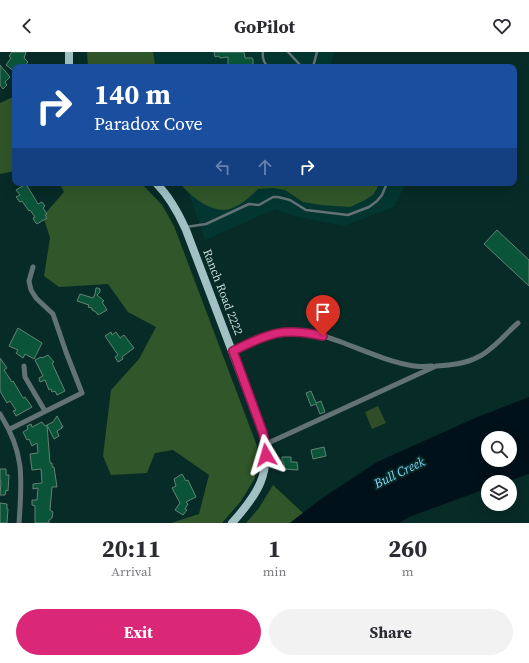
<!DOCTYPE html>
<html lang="en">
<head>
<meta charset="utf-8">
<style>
  body { margin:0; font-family:"Source Serif 4",serif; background:#f2f2f3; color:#2b2b33; height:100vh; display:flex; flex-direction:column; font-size:15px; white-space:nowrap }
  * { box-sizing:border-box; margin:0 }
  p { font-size:13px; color:#7c7c81 }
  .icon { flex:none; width:22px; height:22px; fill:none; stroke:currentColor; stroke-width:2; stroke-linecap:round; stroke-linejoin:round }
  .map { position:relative; height:471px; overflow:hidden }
  .panel { display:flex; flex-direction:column; background:#fff; flex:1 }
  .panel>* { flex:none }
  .guide { position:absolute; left:12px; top:12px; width:505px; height:122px; border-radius:8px; box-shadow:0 4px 16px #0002; background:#1a4fa0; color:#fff; overflow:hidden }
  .buttons { position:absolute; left:481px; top:379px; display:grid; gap:8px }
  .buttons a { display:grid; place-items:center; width:36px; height:36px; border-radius:50%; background:#fff; box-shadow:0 4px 16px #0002; font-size:20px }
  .pin { position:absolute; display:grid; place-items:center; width:34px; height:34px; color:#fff; margin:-41px -17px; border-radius:50% 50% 50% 0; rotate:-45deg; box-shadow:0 0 4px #0007 }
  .pin .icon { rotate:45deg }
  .me { position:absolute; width:44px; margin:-22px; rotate:353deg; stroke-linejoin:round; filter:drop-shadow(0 0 3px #0008) }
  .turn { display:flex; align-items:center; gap:14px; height:84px; padding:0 16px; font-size:18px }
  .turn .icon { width:52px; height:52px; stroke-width:2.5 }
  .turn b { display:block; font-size:28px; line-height:34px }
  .lanes { display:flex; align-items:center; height:38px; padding:0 16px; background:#0003; justify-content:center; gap:20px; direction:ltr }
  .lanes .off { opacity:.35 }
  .eta { display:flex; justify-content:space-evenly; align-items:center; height:68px; text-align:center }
  .eta b { font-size:24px; font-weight:700; line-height:28px }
  .primary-button { display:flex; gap:8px; margin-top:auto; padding:8px 16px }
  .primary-button a { flex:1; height:46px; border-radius:24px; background:#db2777; color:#fff; font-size:16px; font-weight:700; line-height:46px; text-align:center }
  .primary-button a+a { background:#f2f2f3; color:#2b2b33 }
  header { display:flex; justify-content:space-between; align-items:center; height:52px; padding:0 16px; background:#fff; font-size:18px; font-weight:700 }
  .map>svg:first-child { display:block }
</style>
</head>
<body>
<header><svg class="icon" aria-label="back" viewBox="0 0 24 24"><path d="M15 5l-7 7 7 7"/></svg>GoPilot<svg class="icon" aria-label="heart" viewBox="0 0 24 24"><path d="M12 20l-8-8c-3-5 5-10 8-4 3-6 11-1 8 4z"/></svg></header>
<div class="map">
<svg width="529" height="471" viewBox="0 0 529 471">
  <rect width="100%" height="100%" fill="#072b27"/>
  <path fill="#033631" d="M87 0H334L331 15H88Z
    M180 131H406L394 155 343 174 294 164 275 157 205 188 189 142Z"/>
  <path fill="#2f4e28" d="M378 354 386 371 372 377 365 360Z"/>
  <path fill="#315629" d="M87 0H153L155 12 158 15H88Z
    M15 44V119L0 122V51Z
    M59 131H141L162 153 174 174 257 394 255 426 241 449 222 471H171L199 462 209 423 173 398 155 401 147 421 111 423 103 404 111 338 139 307 156 275 128 260 108 232 59 235 44 224 50 186 43 164 64 140Z
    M180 131H380L373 143 363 149 350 155 321 153 303 150 285 138 273 136 258 137C250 145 241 153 230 157 212 162 190 144 180 131Z
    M273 433 303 461 290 471H246L259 456Z"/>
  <path fill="#00111a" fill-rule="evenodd" d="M529 345V422L506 430H488V436L409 465 399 471H290L321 447 377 410 475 366ZM488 386H510V408H488Z"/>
  <path fill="#0a553a" stroke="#658273" d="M12 0H26L24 6 28 10 24 15H15V20L6 13 11 6 9 4Z
    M214 0H244L245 6H252L253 7V15H228V5L220 6 219 4 215 5Z
    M0 13 10 25 5 30 7 33 3 37 0 33Z
    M26 132 38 152 42 150 45 154 43 156 47 162 45 163 47 166 37 172 35 170 33 166 35 165 30 158 29 159 22 149 20 150 16 145 20 143 16 138Z
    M497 178 529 208V234L484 192Z
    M96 236H98L100 237V240L97 243 104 249 102 250 107 258 98 263 96 260 92 258V256L88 255 89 253 77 249 80 242 93 246 95 242Z
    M18 276 42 291 34 307 25 302 23 306 16 301 18 298 9 294Z
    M111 280 112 283 116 280 120 286 124 283 134 296 122 305 123 307 118 310 115 305 118 303 105 284Z
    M48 303 54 310 52 311 65 339 57 343 55 339 52 340 51 337 49 338 45 328 40 330 39 326 43 324 35 308 41 305 42 306Z
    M0 306 7 316 4 318 12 330 13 329 23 346 25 345 32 355 16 364 13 359 16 358 10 349 7 351 0 339Z
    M311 339 316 351 321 349 325 360 320 362 316 352 311 354 306 341Z
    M57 364 63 375H61L62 376 57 379 59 384 54 387 47 373 53 370Z
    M42 370 45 374 47 373 50 411H52V415H54L57 435H52L50 458 53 460 52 466 49 468V471H35V454L32 453V448H37L38 436 33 437V432L42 431 41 417 32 418 30 402 38 401 37 391 32 394 29 387 27 388 23 380 28 377 27 374 31 372 32 375Z
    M324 395 326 404 313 407 311 398Z
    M282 405H291V410H297L298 418 284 417V410H282Z
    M0 417H6V423H9L8 439 6 438 5 443H0L1 429H0Z
    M182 422 186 429 188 428 196 445 186 450 188 452 185 457 187 458 183 463 175 458 180 451 172 436 176 434 174 427Z
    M0 451 7 452V457H8L7 471H0Z"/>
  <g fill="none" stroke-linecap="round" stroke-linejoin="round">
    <path stroke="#637274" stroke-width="2.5" d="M263 0C262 6 264 11 268 15
      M288 0 302 15
      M313 15 317 0
      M186 175 206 172 249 152 259 153 273 145H278L290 148 306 158 348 163 369 155 377 149 382 143 387 131"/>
    <path stroke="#637274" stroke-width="5" d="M233 299C250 290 267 281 287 279 305 277 324 284 341 290 365 299 389 310 414 314 420 315 426 314 432 314
      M24 314 25 325 45 359
      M0 362C25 401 22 427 19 471
      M10 377 82 341 66 300 53 262 36 246 31 238 29 229 33 215
      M266 392 436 314C450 313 465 312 478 305 493 298 505 282 518 271"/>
    <path stroke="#a1c1c5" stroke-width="8" d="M69 15V0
      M156 131C170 145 178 160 186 178L263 381C272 421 258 442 232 471"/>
  </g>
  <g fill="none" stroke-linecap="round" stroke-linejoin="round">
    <g stroke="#8e194d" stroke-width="10">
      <path id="route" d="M266 403V395L263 381 233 299C269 281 283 275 323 284"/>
    </g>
    <use href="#route" stroke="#db2777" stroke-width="7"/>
  </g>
  <g text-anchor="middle" stroke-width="4" stroke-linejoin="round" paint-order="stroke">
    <g font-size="12" fill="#c6d9d6" stroke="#072b27">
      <text transform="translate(223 240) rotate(69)" y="4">Ranch Road 2222</text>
    </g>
    <g font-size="13" font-style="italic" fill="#86d2f6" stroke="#072b27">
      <text transform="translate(399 420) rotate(-26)" y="5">Bull Creek</text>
    </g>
  </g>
</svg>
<div class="buttons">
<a><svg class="icon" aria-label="search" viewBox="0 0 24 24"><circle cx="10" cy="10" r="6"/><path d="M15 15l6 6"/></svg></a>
<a><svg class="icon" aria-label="layers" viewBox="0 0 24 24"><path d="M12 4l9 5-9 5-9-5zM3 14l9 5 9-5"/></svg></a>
</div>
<div class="pin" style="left:323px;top:284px;background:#d93025"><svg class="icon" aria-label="arrive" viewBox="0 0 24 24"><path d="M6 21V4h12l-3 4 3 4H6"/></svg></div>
<svg class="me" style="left:266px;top:403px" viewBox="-20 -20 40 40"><path d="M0-17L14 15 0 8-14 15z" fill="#db2777" stroke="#fff" stroke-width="4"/></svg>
<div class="guide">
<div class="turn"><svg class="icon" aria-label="right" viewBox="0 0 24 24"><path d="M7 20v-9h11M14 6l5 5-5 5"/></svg><div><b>140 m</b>Paradox Cove</div></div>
<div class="lanes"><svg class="icon off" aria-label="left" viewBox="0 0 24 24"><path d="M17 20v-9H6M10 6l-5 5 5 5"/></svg><svg class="icon off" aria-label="ahead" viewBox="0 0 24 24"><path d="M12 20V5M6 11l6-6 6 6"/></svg><svg class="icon" aria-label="right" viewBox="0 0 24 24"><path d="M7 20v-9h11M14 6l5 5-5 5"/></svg></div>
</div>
</div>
<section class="panel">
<div class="eta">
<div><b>20:11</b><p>Arrival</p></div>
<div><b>1</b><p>min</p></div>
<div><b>260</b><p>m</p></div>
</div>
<div class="primary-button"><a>Exit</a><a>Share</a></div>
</section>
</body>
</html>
